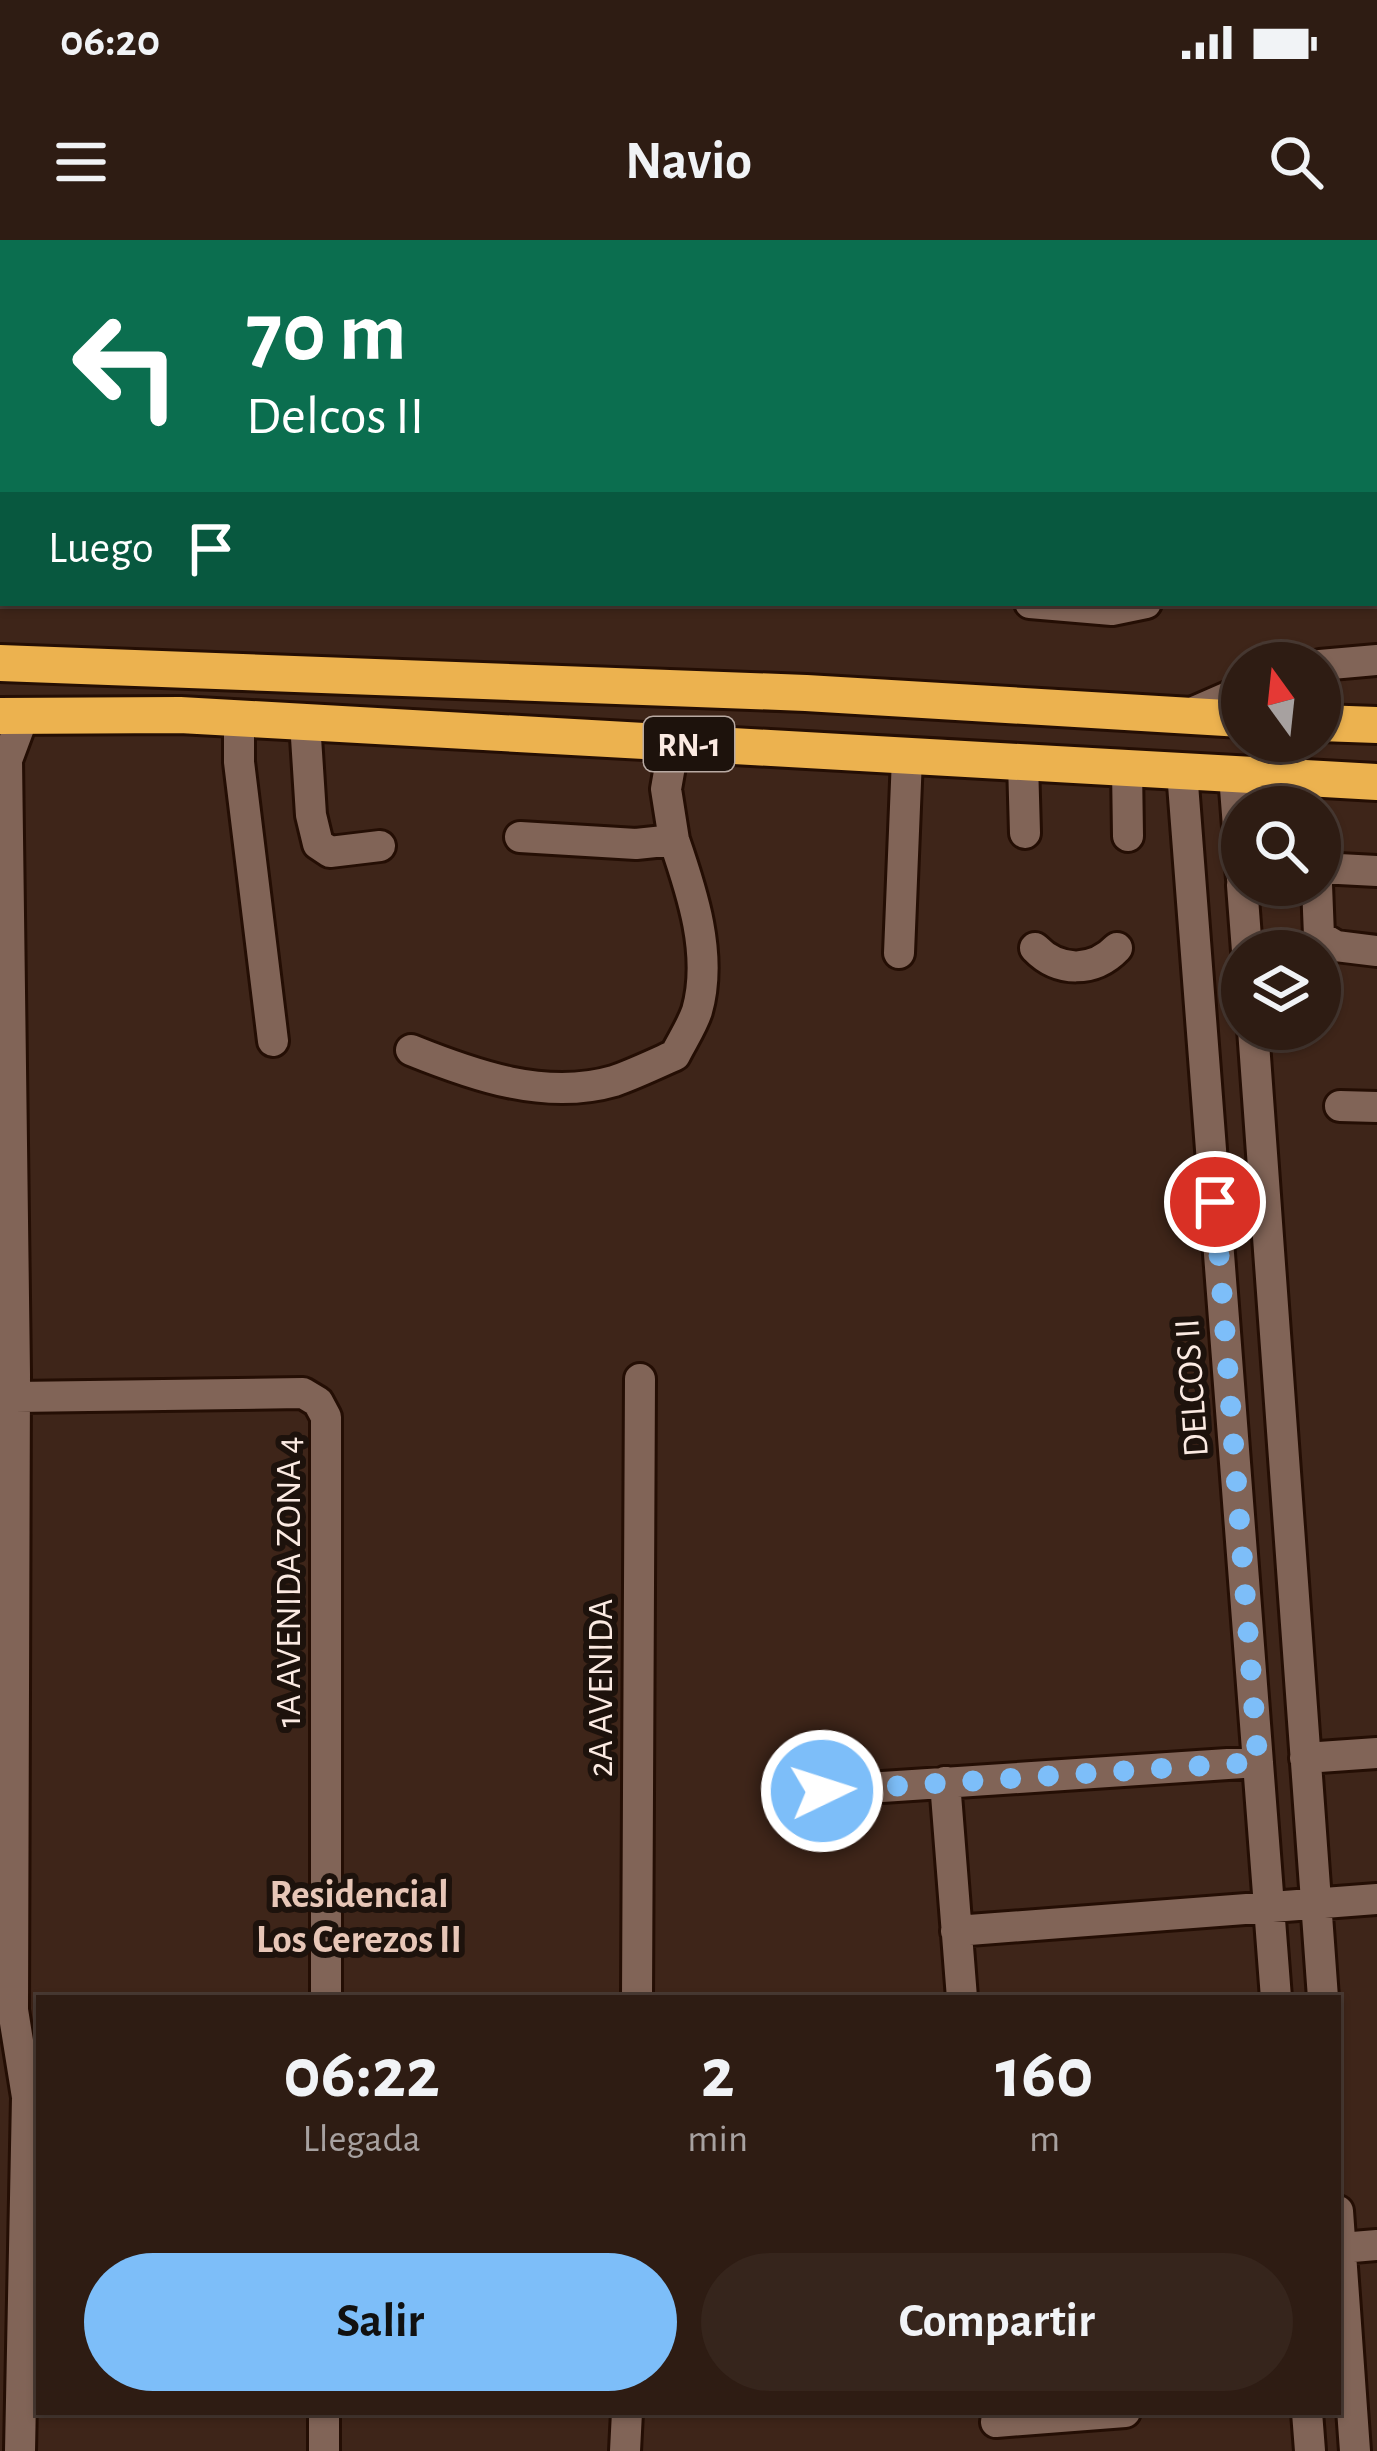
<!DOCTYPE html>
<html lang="es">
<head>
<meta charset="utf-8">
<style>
  body { margin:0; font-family:"Alegreya Sans",sans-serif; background:#36251c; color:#f1f3f6; height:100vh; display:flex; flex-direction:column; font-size:45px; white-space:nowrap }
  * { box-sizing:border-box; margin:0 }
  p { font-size:39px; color:#a7a1a0 }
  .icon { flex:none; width:66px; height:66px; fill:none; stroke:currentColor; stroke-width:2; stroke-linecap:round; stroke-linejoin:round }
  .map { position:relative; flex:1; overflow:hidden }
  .drawer { position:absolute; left:36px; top:1755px; width:1305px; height:420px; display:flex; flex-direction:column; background:#2e1c13; border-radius:0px; box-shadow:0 3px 9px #0004,0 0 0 3px #493a33 }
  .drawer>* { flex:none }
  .hud { position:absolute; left:0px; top:0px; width:1377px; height:366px; box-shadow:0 3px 9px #0004,0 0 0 3px #493a33; background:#0b6e4f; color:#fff; overflow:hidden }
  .needle { width:78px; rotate:345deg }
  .controls { position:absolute; left:1221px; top:402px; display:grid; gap:24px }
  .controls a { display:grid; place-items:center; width:120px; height:120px; border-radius:50%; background:#2e1c13; box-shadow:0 3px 9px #0004,0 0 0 3px #493a33; font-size:60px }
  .pin { position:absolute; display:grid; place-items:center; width:102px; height:102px; color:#fff; margin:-51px; border:6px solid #fff; border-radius:50%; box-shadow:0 3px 12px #0007 }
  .me { position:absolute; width:132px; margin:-66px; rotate:86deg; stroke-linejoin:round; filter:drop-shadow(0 0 9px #0008) }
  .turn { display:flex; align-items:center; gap:42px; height:252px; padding:0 48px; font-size:54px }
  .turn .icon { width:156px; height:156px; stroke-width:2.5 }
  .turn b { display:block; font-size:84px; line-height:102px }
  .then { display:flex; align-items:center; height:114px; padding:0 48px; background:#0003; gap:24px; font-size:45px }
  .eta { display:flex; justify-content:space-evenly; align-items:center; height:204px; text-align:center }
  .eta b { font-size:72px; font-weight:600; line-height:84px }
  .primary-button { display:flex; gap:24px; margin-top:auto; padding:24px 48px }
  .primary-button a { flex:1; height:138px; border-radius:72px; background:#7dbef9; color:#111; font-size:48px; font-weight:600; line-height:138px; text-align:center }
  .primary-button a+a { background:#36251c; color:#f1f3f6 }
  .status { display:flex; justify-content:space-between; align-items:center; height:84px; padding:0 60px; background:#2e1c13; direction:ltr }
  .status svg { height:33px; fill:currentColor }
  header { display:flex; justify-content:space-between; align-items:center; height:156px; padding:0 48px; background:#2e1c13; font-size:54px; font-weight:600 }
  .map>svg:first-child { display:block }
</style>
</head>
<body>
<div class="status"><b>06:20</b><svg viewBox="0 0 49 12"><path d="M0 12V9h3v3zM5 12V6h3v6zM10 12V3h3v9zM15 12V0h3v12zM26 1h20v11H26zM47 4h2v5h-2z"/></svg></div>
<header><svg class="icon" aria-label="menu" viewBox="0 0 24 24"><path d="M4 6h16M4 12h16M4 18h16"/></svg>Navio<svg class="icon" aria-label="search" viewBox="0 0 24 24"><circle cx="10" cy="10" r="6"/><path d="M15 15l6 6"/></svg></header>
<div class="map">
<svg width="1377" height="2211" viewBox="0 0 1377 2211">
  <rect width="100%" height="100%" fill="#3e2519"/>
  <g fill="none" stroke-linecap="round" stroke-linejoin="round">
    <g stroke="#240e04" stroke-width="36">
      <path id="minor" d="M896 0 897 3
        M1299 3 1304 0
        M1374 22 1377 23
        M1374 329H1377
        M1030 363 1112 370 1146 363
        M1320 425 1377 420
        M1187 475 1242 451
        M239 478V522L273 801
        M305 482 311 575 318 604 330 612 380 606
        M1023 522 1025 593
        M1127 528 1128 596
        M1182 531 1276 1758
        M1234 535 1242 639
        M520 597 636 604 674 600 666 549 674 503
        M1320 628 1377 631
        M1242 645 1247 711
        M1317 645 1319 696 1336 706 1377 711
        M1035 708C1059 733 1094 732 1117 708
        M899 713 907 518
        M1253 789 1323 1758
        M411 810C473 835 545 861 614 841 634 834 655 824 675 815 682 801 692 786 697 771 713 715 692 652 674 600
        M1340 866 1377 867
        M15 1157 303 1153 318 1162 326 1177V1758
        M1305 1518 1377 1513
        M945 1542 962 1758
        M822 1551 1258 1522
        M956 1691 1377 1659
        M637 1758 640 1139
        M1338 1971 1355 2211
        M1341 2008 1377 2005
        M1307 2172 1310 2211
        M996 2182 1125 2172
        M20 2211 27 1857 13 1770 15 1134 7 520 23 477
        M324 2211V2172
        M625 2211 627 2172"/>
    </g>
    <g stroke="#240e04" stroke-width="42">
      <path id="highway" d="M0 423 806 453 1242 479
        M0 476 180 475 1377 542
        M1320 483 1377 485"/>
    </g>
    <use href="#minor" stroke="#816457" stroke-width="30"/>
    <use href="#highway" stroke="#ecb24f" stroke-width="36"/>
  </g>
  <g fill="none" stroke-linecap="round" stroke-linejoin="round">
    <path stroke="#7dbef9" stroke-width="21" stroke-dasharray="0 37.8" d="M822 1551 1258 1522 1215 962"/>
  </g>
  <g text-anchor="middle" stroke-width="12" stroke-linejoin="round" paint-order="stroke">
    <rect fill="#1d120c" stroke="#b8a9a2" stroke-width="3" x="644" y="477" width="90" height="54" rx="9"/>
    <g font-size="33" font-weight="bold" fill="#fbeae2">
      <text x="689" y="516">RN-1</text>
    </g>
    <g font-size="36" fill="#fbeae2" stroke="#1d120c">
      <text transform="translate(1190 1148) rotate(-94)" y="13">DELCOS II</text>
      <text transform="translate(287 1342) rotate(-90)" y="13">1A AVENIDA ZONA 4</text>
      <text transform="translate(599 1448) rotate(-90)" y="13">2A AVENIDA</text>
    </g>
    <g font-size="39" font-weight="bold" fill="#e7c6b7" stroke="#1d120c">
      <text x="359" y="1667">Residencial<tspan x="359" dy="45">Los Cerezos II</tspan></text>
    </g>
  </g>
</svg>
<div class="controls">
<a><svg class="needle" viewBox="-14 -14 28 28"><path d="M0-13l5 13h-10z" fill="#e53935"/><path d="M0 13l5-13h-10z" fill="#a7a1a0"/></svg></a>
<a><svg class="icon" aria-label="search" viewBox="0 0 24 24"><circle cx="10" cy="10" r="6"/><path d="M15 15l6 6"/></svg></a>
<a><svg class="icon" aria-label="layers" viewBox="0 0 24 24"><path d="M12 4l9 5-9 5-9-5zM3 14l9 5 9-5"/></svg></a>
</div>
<div class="pin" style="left:1215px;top:962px;background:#d93025"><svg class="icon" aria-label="arrive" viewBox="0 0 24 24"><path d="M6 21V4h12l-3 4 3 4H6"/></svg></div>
<svg class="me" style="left:822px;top:1551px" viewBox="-20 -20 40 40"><circle r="17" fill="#7dbef9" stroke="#fff" stroke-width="3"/><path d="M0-11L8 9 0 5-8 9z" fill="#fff"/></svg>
<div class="hud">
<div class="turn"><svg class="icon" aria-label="left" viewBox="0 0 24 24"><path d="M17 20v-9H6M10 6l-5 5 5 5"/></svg><div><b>70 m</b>Delcos II</div></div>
<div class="then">Luego<svg class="icon" aria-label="arrive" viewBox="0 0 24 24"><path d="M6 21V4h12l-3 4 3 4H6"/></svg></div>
</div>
<section class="drawer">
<div class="eta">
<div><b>06:22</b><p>Llegada</p></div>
<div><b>2</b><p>min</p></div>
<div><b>160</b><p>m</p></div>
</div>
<div class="primary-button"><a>Salir</a><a>Compartir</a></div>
</section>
</div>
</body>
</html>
